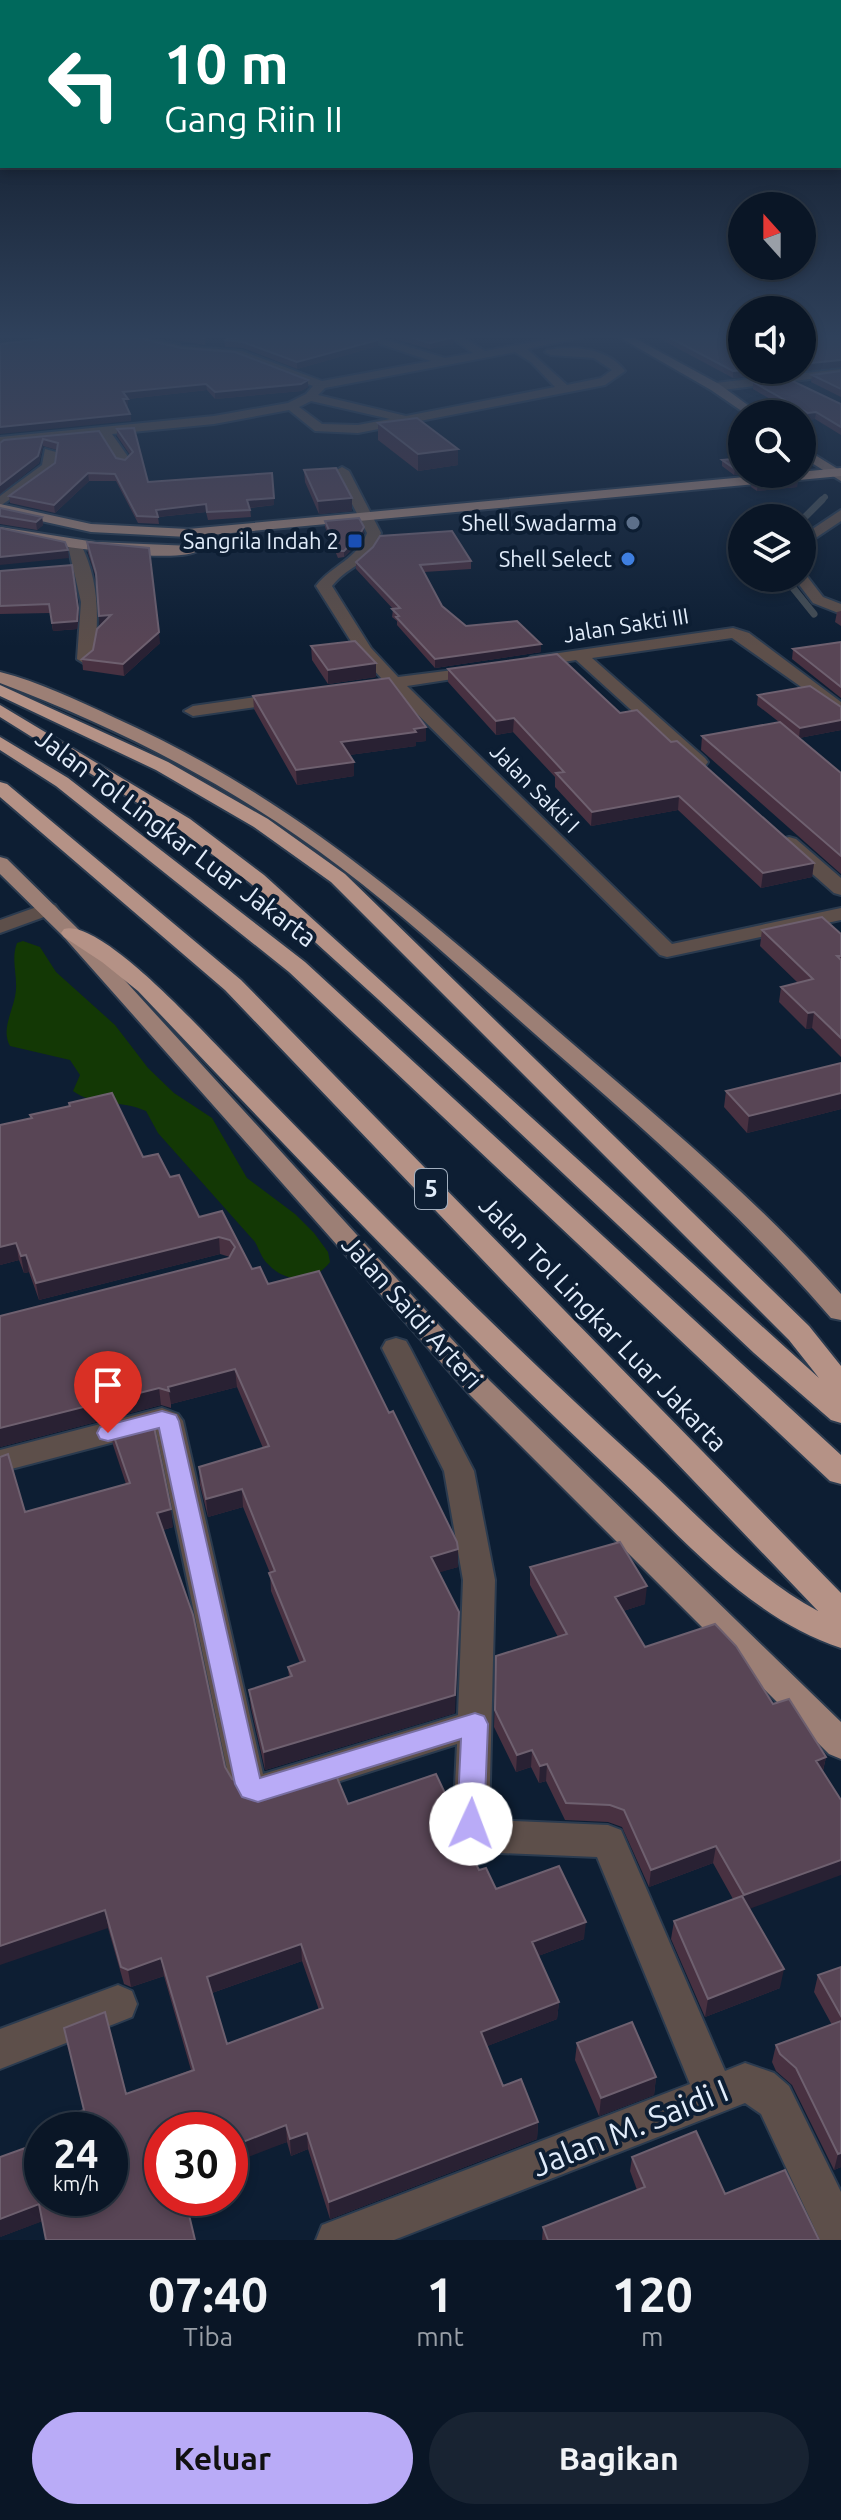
<!DOCTYPE html>
<html lang="id">
<head>
<meta charset="utf-8">
<style>
  body { margin:0; font-family:Ubuntu,sans-serif; background:#182332; color:#f1f3f6; height:100vh; display:flex; flex-direction:column; font-size:30px; white-space:nowrap }
  * { box-sizing:border-box; margin:0 }
  p { font-size:26px; color:#999fa7 }
  .icon { flex:none; width:44px; height:44px; fill:none; stroke:currentColor; stroke-width:2; stroke-linecap:round; stroke-linejoin:round }
  .map { position:relative; height:2240px; overflow:hidden }
  .drawer { display:flex; flex-direction:column; background:#0a1626; flex:1 }
  .drawer>* { flex:none }
  .top-card { position:absolute; left:0px; top:0px; width:842px; height:168px; box-shadow:0 4px 12px #0003,0 0 0 2px #2a3543; background:#00695c; color:#fff; overflow:hidden }
  .needle { width:52px; rotate:339deg }
  .tools { position:absolute; left:728px; top:192px; display:grid; gap:16px }
  .tools a { display:grid; place-items:center; width:88px; height:88px; border-radius:50%; background:#0a1626; box-shadow:0 4px 12px #0003,0 0 0 2px #2a3543; font-size:40px }
  .speed { position:absolute; left:24px; top:2112px; display:flex; gap:16px; font-size:40px; font-weight:700; text-align:center }
  .speed>* { display:grid; place-content:center; width:104px; height:104px; border-radius:50%; background:#0a1626; box-shadow:0 4px 12px #0003,0 0 0 2px #2a3543; line-height:1 }
  .speed small { font-size:20px; font-weight:400 }
  .speed .limit { border:12px solid #d22; background:#fff; color:#111 }
  .pin { position:absolute; display:grid; place-items:center; width:68px; height:68px; color:#fff; margin:-82px -34px; border-radius:50% 50% 50% 0; rotate:-45deg; box-shadow:0 0 8px #0007 }
  .pin .icon { rotate:45deg }
  .me { position:absolute; width:88px; margin:-44px; rotate:2deg; stroke-linejoin:round; filter:drop-shadow(0 0 6px #0008) }
  .turn { display:flex; align-items:center; gap:28px; height:168px; padding:0 32px; font-size:36px }
  .turn .icon { width:104px; height:104px; stroke-width:2.5 }
  .turn b { display:block; font-size:56px; line-height:68px }
  .eta { display:flex; justify-content:space-evenly; align-items:center; height:136px; text-align:center }
  .eta b { font-size:48px; font-weight:700; line-height:56px }
  .cta { display:flex; gap:16px; margin-top:auto; padding:16px 32px }
  .cta a { flex:1; height:92px; border-radius:48px; background:#b9abf7; color:#111; font-size:32px; font-weight:700; line-height:92px; text-align:center }
  .cta a+a { background:#182332; color:#f1f3f6 }
  .map>svg:first-child { display:block }
</style>
</head>
<body>
<div class="map">
<svg width="841" height="2240" viewBox="0 0 841 2240">
  <rect width="100%" height="100%" fill="#0d1e33"/>
  <path fill="#133805" d="M23 941 40 947 56 972 115 1025 148 1068 174 1093 212 1118 247 1178 295 1214 314 1233 328 1252 330 1262C314 1283 286 1284 268 1264 262 1259 259 1249 255 1242L158 1133 146 1111C122 1100 93 1106 73 1091L80 1075 70 1060 10 1046C0 1028 15 1009 16 989 17 973 11 959 17 943Z"/>
  <g fill="none" stroke-linecap="round" stroke-linejoin="round">
    <path stroke="#444c53" stroke-width="6" d="M820 502 825 497"/>
    <path stroke="#444c53" stroke-width="7" d="M802 520 822 500
      M785 578 814 614"/>
    <g stroke="#2b3b4f" stroke-width="4">
      <path id="minor" d="M49 334H83L63 340Z
        M351 334H367L445 358 473 353 446 334H458L485 351 575 334H596L527 349 567 385 601 378 612 370 594 358 551 355 545 352 547 350C574 345 608 348 625 371L605 385 358 433 315 431 289 410 214 424 112 434 131 461 124 465 119 464 101 435 0 445V437L214 416 288 403 306 394 313 386 236 356 182 352 136 341 135 339 140 336 182 346 242 351 322 381 431 361ZM515 352 531 362 555 387 406 416 318 395 325 388ZM311 401 390 419 358 425 322 424 299 407Z
        M841 369V375L715 391 709 387 715 383Z
        M45 449 56 452 53 470 0 506V496L42 465Z
        M342 467 349 471 381 533C368 569 352 561 332 586L371 648 398 677 485 666 487 670 479 675 407 686 672 944 841 908V920L667 957 660 955 391 688H378L376 684 382 679 359 654 316 586C333 564 357 560 367 533L335 471Z
        M841 510V521L802 547V536Z
        M75 542 80 543C99 578 100 621 93 659L85 664 77 659 81 602 68 546Z
        M802 574 806 575 823 597 841 604V614L813 603 794 578H802Z
        M733 628 749 633 841 702V715L732 638 592 658 705 758 708 762 705 766H693L576 660 531 667 523 662 531 657Z
        M285 693 293 698 291 702 193 716 184 711 193 706Z
        M789 837 796 839 841 878V895L834 893 782 847 779 843 782 839Z
        M48 903 55 905 58 909 55 913 0 933V920Z
        M396 1338 406 1341 410 1348 474 1471 495 1580 489 1820 608 1825 621 1830 725 2071 745 2063 774 2073 789 2086 841 2192V2240H820L761 2114 745 2103 394 2240H316L322 2225 690 2084 597 1857 477 1852 464 1847 453 1830 457 1744 258 1807 236 1795 230 1784 156 1431 0 1472V1450L162 1408 178 1414 183 1421 263 1774 458 1715 463 1580 444 1471 382 1348 386 1341Z
        M118 1985 132 1991 137 2004 132 2017 0 2069V2029Z"/>
    </g>
    <g stroke="#2b3b4f" stroke-width="4">
      <path id="secondary" d="M614 334H627L719 384 760 414H746L711 390Z
        M802 447 841 471V481L802 457Z"/>
    </g>
    <g stroke="#2b3b4f" stroke-width="4">
      <path id="primary" d="M841 468V476L188 537 91 532 0 512V504L91 524 188 529Z
        M0 527 95 542 192 546 199 550C177 567 32 542 0 535Z
        M0 672C39 682 77 700 113 717 293 797 419 911 566 1038 661 1120 757 1199 841 1294V1320L831 1318C746 1219 650 1134 552 1049 482 988 414 923 340 867 236 788 122 729 0 683Z
        M0 857 7 859 78 929 490 1381 841 1722V1759L829 1754 470 1395 64 937 0 874Z"/>
    </g>
    <g stroke="#2b3b4f" stroke-width="4">
      <path id="motorway" d="M0 685 168 762 268 819 345 874 809 1326 841 1366V1423L831 1420 754 1353 379 1000 250 883 176 827 0 717V705L190 819 264 875 819 1378 789 1340 331 882 254 827 156 770 0 696Z
        M0 737 68 778 305 962 841 1455V1484L830 1481 289 972 56 786 0 750Z
        M0 782 7 784 241 980 841 1593V1648C750 1618 686 1541 618 1477 451 1321 295 1156 138 991L102 962 64 937 61 933 64 929C101 919 200 1029 227 1056 362 1195 498 1333 642 1464 697 1514 751 1575 818 1611L225 990 0 797Z"/>
    </g>
    <use href="#minor" fill="#5d4f4a" fill-rule="evenodd"/>
    <use href="#secondary" fill="#806a62" fill-rule="evenodd"/>
    <use href="#primary" fill="#9c7f75" fill-rule="evenodd"/>
    <use href="#motorway" fill="#b59286" fill-rule="evenodd"/>
  </g>
  <path fill="#483141" fill-rule="evenodd" d="M67 334H138L135 337 308 387 301 391 215 399 207 390 128 399V406H126L130 414 131 421 67 336Z
    M140 334H234L206 340 205 345Z
    M377 334H450L454 343 430 349Z
    M463 334H491L471 339Z
    M651 334H841V367L733 378Z
    M224 340H378V346L297 369 243 348 225 347Z
    M841 371V397L811 382 812 375Z
    M753 382 841 404V435L815 419 807 420 802 417V414H796L753 389Z
    M378 423 458 449V465L418 471 378 440Z
    M134 428 148 482 274 505 250 508 251 517 208 520 206 512 158 517 159 524 138 523 116 481H89L55 513 10 503 9 496 55 463 57 450 43 446 39 463 0 494V443L99 431 116 458 125 460 130 455 117 436V429Z
    M722 460 742 474H744L734 475 722 466Z
    M304 470 352 498V511L319 514 305 482Z
    M753 475H798L797 487 757 491 751 487Z
    M0 508 42 517 43 525 37 530 0 524Z
    M325 521 364 527V533L360 541 344 557 338 558 325 527Z
    M87 542 160 643 124 676 83 670 82 659 93 650 100 627 97 581 88 553Z
    M471 561V569L424 572 442 606 466 626 541 644V652L435 668 397 625V621L392 617 393 609 356 569V562Z
    M0 571 79 616 77 629 53 631 50 613 0 614Z
    M841 611V626L835 622 837 612Z
    M841 642V698L792 659 793 649Z
    M311 646 376 663V677L328 684 312 660Z
    M448 669 620 713 671 742 814 863 812 877 761 888 678 810 591 826 555 787V777L513 732 496 735 448 682Z
    M758 695 841 730 799 738 841 773V874L701 750 702 736 779 722 757 705Z
    M253 696 426 741 416 742V746L349 755 354 762V776L297 785 254 709Z
    M762 930 841 934V1057L812 1028 806 1029 779 1002 781 987 798 983 760 946Z
    M841 1063V1109L747 1133 724 1107 726 1091Z
    M69 1103 170 1177 199 1217 222 1211 252 1269 389 1413 458 1549V1567L439 1572 455 1713 265 1770 251 1708 249 1690 289 1677 288 1667 300 1663 271 1591 270 1573 243 1507 208 1517 200 1485 199 1467 263 1448 237 1387 171 1404V1408L161 1405 0 1447 230 1257 220 1254 39 1300 29 1272 24 1273 19 1260 0 1265 31 1119 30 1115 69 1106Z
    M111 1428 173 1527 163 1530 225 1767 232 1779 257 1792 348 1804 451 1814 479 1870 496 1889 584 1939 538 1956 559 2002 557 2019 487 2046 503 2086 538 2122 537 2139 330 2219 308 2149 291 2156 287 2142 42 2221 0 2237 42 2198 126 2094 191 2070 164 1976 131 1987 124 1984 108 1928 25 1512 126 1484 113 1445ZM302 1961 319 2010 227 2044 212 1993Z
    M530 1567 645 1604 623 1611 645 1647 773 1704 826 1757 823 1771 750 1909 780 1988 705 2017 671 1939 674 1921 733 1899 713 1863 649 1887 622 1827 608 1822 565 1820 546 1781 539 1783 531 1767 516 1772 494 1727 496 1656 558 1637 530 1585Z
    M841 1967V2167L834 2170 792 2085 776 2071 772 2062 776 2045 832 2025 814 1992 818 1975Z
    M577 2043 656 2077 654 2095 599 2116 575 2060Z
    M632 2157 725 2194 819 2240H542L543 2227 637 2190 630 2171Z"/>
  <path fill="#292133" d="M0 334H44L0 340Z
    M206 334H234L206 340 205 345Z
    M471 334H491L471 339Z
    M454 337V343L430 349V343Z
    M378 340V346L297 369V362Z
    M841 360V367L733 378V371L746 370H802V364Z
    M308 380V387L301 391 215 399V392Z
    M206 384 207 390 128 399V406H123V392Z
    M816 412 815 419 807 420 808 413Z
    M130 414 131 421 0 434V427Z
    M43 439V446L39 463 0 494V485Z
    M458 449V465L418 471V454Z
    M742 468V474H744L734 475 735 469Z
    M88 473 89 481 55 513 54 505Z
    M798 475 797 487 757 491 758 479Z
    M274 498V505L247 508V500Z
    M352 498V511L319 514 318 501Z
    M206 504V512L157 517 156 510Z
    M42 517 43 525 37 530 36 522Z
    M364 527V533L360 541 344 557V551Z
    M68 550 69 558 0 565V557Z
    M78 608 79 616 77 629 53 631 52 623Z
    M111 615 100 627 99 616Z
    M159 632 160 643 124 676 123 664Z
    M541 644V652L435 668V659Z
    M376 663V677L328 684V670Z
    M514 718 513 732 496 735V721Z
    M841 720V730L799 738 800 728Z
    M426 727V741L416 742V746L342 756 341 742Z
    M354 762V776L297 785 296 770Z
    M679 796 678 810 591 826 592 812Z
    M814 863 812 877 761 888 763 873Z
    M814 1012 812 1028 806 1029 808 1013Z
    M841 1093V1109L747 1133 749 1116Z
    M219 1237 220 1254 39 1300 36 1283Z
    M16 1243 19 1260 0 1265V1247Z
    M26 1255 29 1272 24 1273 21 1256Z
    M235 1369 237 1387 171 1404 168 1387Z
    M159 1388 161 1405 0 1447V1428Z
    M242 1489 243 1507 208 1517 206 1499Z
    M171 1509 173 1527 159 1531 157 1513Z
    M458 1549V1567L431 1575V1557Z
    M647 1586 645 1604 614 1614 615 1597Z
    M459 1612 455 1713 265 1770 264 1752Z
    M532 1750 531 1767 516 1772 517 1755Z
    M826 1757 822 1774 816 1761Z
    M547 1764 546 1781 539 1783 540 1766Z
    M716 1846 713 1863 649 1887 651 1870Z
    M841 1860V1875L741 1912 744 1895Z
    M105 1910 108 1928 0 1965V1946Z
    M586 1922 584 1939 530 1959 532 1942Z
    M301 1944 302 1961 209 1994 207 1977Z
    M161 1958 164 1976 131 1987 128 1970Z
    M784 1969 780 1988 705 2017 708 1999Z
    M559 2002 557 2019 480 2049 481 2032Z
    M656 2077 654 2095 599 2116 601 2098Z
    M538 2122 537 2139 330 2219 329 2202Z
    M286 2125 287 2142 230 2164V2147Z
    M307 2133 308 2149 291 2156 290 2139Z
    M841 2153V2167L834 2170 838 2154Z
    M39 2204 43 2221 0 2237V2219Z"/>
  <path fill="#584555" stroke="#6e606f" stroke-width="2" fill-rule="evenodd" d="M68 334H133L135 337 181 348 235 352 308 380 301 384 215 392 206 384 123 392 128 399H123L130 414 0 427V344L67 336Z
    M177 334H206L205 338Z
    M254 334H360L378 340 297 362 243 342 224 340Z
    M399 334H450L454 337 430 343Z
    M663 334H742V370H746L733 371Z
    M802 334H841V360L802 364Z
    M841 371V389L812 375Z
    M786 378 841 404V427L816 412 808 413 753 382Z
    M417 418 458 449 418 454 378 423Z
    M134 428 148 482 272 473 274 498 247 500 250 510 207 512 206 504 156 510 158 517 137 516 115 474 88 473 54 505 9 496 55 463 58 443 43 439 38 456 0 485V443L4 440 99 431 116 458 125 460 133 452 117 429Z
    M742 458V468L735 469 722 460Z
    M336 468 352 498 318 501 304 470Z
    M768 474H797L798 475 758 479 753 475Z
    M0 508 42 517 36 522 0 516Z
    M359 518 364 527 360 534 344 551H338L325 521Z
    M0 528 65 542 68 550 0 557Z
    M452 531 471 561 420 565 442 606 466 626 517 621 541 644 435 659 396 617 399 616 392 609 400 608 356 562 373 547 380 536Z
    M87 542 149 548 159 632 123 664 82 659 93 650 97 629 111 615 99 616 96 573Z
    M72 565 78 608 77 621 52 623 49 604 0 606V571Z
    M355 641 376 663 328 670 311 646Z
    M841 642V687L793 649Z
    M557 654 620 713 637 710 671 742 677 741 814 863 763 873 679 796 592 812 556 773 564 772 514 718 496 721 448 669Z
    M389 678 426 727 414 729 416 732 341 742 354 762 296 770 253 696Z
    M810 686 841 707V720L800 728 758 695Z
    M780 722 841 773V856L702 736Z
    M822 917 841 934V956H837L841 960V1038L814 1012 808 1013 781 987 813 979 762 930Z
    M841 1063V1093L749 1116 726 1091Z
    M112 1093 143 1157 158 1154 170 1177 179 1175 199 1217 222 1211 252 1269 260 1267 268 1284 319 1271 389 1413 393 1411 457 1542 458 1549 431 1557 459 1612 455 1695 264 1752 249 1690 292 1676 288 1667 305 1661 269 1573 275 1571 242 1489 206 1499 199 1467 269 1446 235 1369 168 1387 169 1391 159 1388 0 1428V1316L229 1258 235 1247 230 1240 219 1237 36 1283 26 1255 21 1256 16 1243 0 1247V1125L32 1118 30 1115 70 1106 69 1103Z
    M152 1417 171 1509 157 1513 193 1615 225 1767 232 1779 257 1792 333 1768 348 1804 436 1774 451 1806V1814L479 1870 486 1868 496 1889 559 1866 586 1922 532 1942 559 2002 481 2032 503 2086 521 2079 538 2122 329 2202 307 2133 290 2139 286 2125 230 2147V2130H162V2198H185L195 2240H46L39 2204 0 2219V2157L42 2142V2198H110V2130H65L62 2118 84 2110 64 2028 105 2012 126 2094 194 2070 161 1958 128 1970 121 1967 105 1910 0 1946V1457L8 1454 25 1512 130 1483 111 1428ZM301 1944 323 2008 227 2044 207 1977Z
    M620 1542 647 1586 615 1597 645 1647 715 1624 736 1646 773 1704 789 1699 826 1757 816 1761 841 1800V1860L744 1895 716 1846 651 1870 624 1810 610 1805 566 1803 547 1764 540 1766 532 1750 517 1755 495 1710 496 1656 567 1634 530 1567Z
    M742 1896 784 1969 708 1999 674 1921Z
    M841 1967V2016L818 1975Z
    M841 2021V2153L838 2154 796 2068 780 2054 776 2045Z
    M632 2022 656 2077 601 2098 577 2043Z
    M696 2131 725 2194 785 2170 819 2240H548L543 2227 645 2187 632 2157Z"/>
  <linearGradient id="sky" x2="0" y2="1"><stop stop-color="#07101c"/><stop offset="0.52" stop-color="#2f415b"/><stop offset="1" stop-color="#2f415b" stop-opacity="0"/></linearGradient>
  <rect width="841" height="647" fill="url(#sky)"/>
  <path fill="#b9abf7" stroke="#786fa1" stroke-width="2" d="M162 1411 176 1415 179 1421 260 1778 475 1713 484 1716 488 1724 484 1824 480 1833 471 1837 461 1833 457 1824 461 1739 258 1802 242 1797 235 1784 159 1428 108 1441 100 1439 97 1433 100 1427Z"/>
  <circle fill="#5c6f8a" stroke="#0d1e33" stroke-width="3" cx="633" cy="523" r="8"/>
  <rect fill="#1a4fb4" stroke="#0d1e33" stroke-width="3" x="347" y="533" width="16" height="16" rx="4"/>
  <circle fill="#3f7fe0" stroke="#0d1e33" stroke-width="3" cx="628" cy="559" r="8"/>
  <g text-anchor="middle" stroke-width="8" stroke-linejoin="round" paint-order="stroke">
    <g font-size="22" fill="#e2edfb" stroke="#0d1e33" text-anchor="end">
      <text x="617" y="531">Shell Swadarma</text>
      <text x="339" y="549">Sangrila Indah 2</text>
      <text x="612" y="567">Shell Select</text>
    </g>
    <g font-size="22" fill="#e2edfb" stroke="#0d1e33">
      <text transform="translate(626 625) rotate(-9)" y="8">Jalan Sakti III</text>
      <text transform="translate(535 788) rotate(45)" y="8">Jalan Sakti I</text>
    </g>
    <rect fill="#0d1e33" stroke="#a2afbf" stroke-width="2" x="415" y="1169" width="32" height="40" rx="6"/>
    <g font-size="24" font-weight="bold" fill="#e2edfb">
      <text x="431" y="1197">5</text>
    </g>
    <g font-size="26" fill="#e2edfb" stroke="#0d1e33">
      <text transform="translate(176 838) rotate(37)" y="9">Jalan Tol Lingkar Luar Jakarta</text>
      <text transform="translate(412 1312) rotate(48)" y="9">Jalan Saidi Arteri</text>
      <text transform="translate(603 1324) rotate(46)" y="9">Jalan Tol Lingkar Luar Jakarta</text>
    </g>
    <g font-size="32" fill="#e2edfb" stroke="#0d1e33">
      <text transform="translate(630 2128) rotate(-22)" y="11">Jalan M. Saidi I</text>
    </g>
  </g>
</svg>
<div class="tools">
<a><svg class="needle" viewBox="-14 -14 28 28"><path d="M0-13l5 13h-10z" fill="#e53935"/><path d="M0 13l5-13h-10z" fill="#999fa7"/></svg></a>
<a><svg class="icon" aria-label="sound" viewBox="0 0 24 24"><path d="M4 9h4l5-4v14l-5-4H4zM17 9q2 3 0 6"/></svg></a>
<a><svg class="icon" aria-label="search" viewBox="0 0 24 24"><circle cx="10" cy="10" r="6"/><path d="M15 15l6 6"/></svg></a>
<a><svg class="icon" aria-label="layers" viewBox="0 0 24 24"><path d="M12 4l9 5-9 5-9-5zM3 14l9 5 9-5"/></svg></a>
</div>
<div class="speed"><div>24<small>km/h</small></div><div class="limit">30</div></div>
<div class="pin" style="left:108px;top:1433px;background:#d93025"><svg class="icon" aria-label="arrive" viewBox="0 0 24 24"><path d="M6 21V4h12l-3 4 3 4H6"/></svg></div>
<svg class="me" style="left:471px;top:1824px" viewBox="-20 -20 40 40"><circle r="19" fill="#fff"/><path d="M0-13L10 11 0 6-10 11z" fill="#b9abf7"/></svg>
<div class="top-card">
<div class="turn"><svg class="icon" aria-label="left" viewBox="0 0 24 24"><path d="M17 20v-9H6M10 6l-5 5 5 5"/></svg><div><b>10 m</b>Gang Riin II</div></div>
</div>
</div>
<section class="drawer">
<div class="eta">
<div><b>07:40</b><p>Tiba</p></div>
<div><b>1</b><p>mnt</p></div>
<div><b>120</b><p>m</p></div>
</div>
<div class="cta"><a>Keluar</a><a>Bagikan</a></div>
</section>
</body>
</html>
